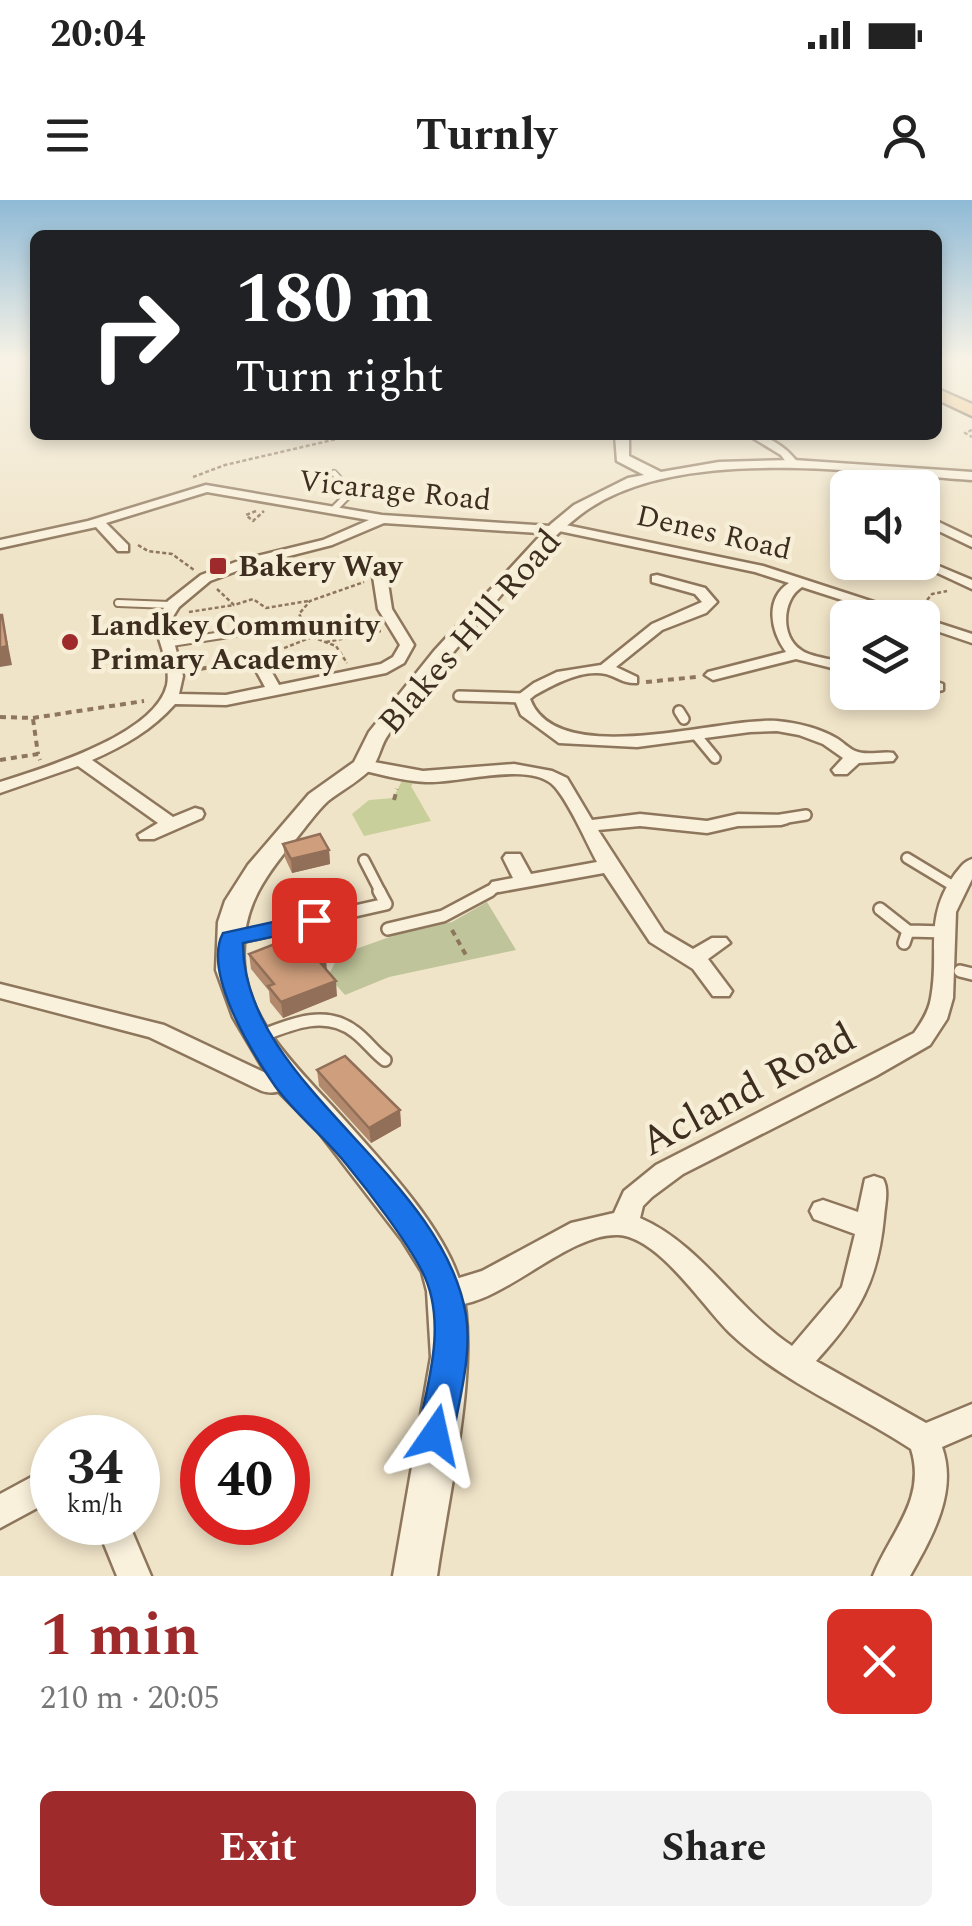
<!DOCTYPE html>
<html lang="en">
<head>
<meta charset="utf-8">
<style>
  body { margin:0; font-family:Spectral,serif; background:#f2f2f2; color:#222; height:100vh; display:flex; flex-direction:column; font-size:38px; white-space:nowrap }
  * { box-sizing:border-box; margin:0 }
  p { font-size:32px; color:#767676 }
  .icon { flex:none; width:55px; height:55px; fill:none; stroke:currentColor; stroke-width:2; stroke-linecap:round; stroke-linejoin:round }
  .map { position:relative; height:1376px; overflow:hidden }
  .panel { display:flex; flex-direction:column; background:#fff; flex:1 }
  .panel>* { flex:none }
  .hud { position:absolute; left:30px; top:30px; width:912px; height:210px; border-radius:15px; box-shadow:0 5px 15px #0003; background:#202124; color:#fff; overflow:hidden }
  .tools { position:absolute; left:830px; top:270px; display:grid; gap:20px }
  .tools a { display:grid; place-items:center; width:110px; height:110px; border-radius:15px; background:#fff; box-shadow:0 5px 15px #0003; font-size:50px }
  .speed { position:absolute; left:30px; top:1215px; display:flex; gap:20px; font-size:50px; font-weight:700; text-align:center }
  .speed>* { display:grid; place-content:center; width:130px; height:130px; border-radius:50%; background:#fff; box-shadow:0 5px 15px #0003; line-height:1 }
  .speed small { font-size:25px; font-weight:400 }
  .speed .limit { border:15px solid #d22; background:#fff; color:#111 }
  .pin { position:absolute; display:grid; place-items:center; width:85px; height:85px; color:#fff; margin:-42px; border-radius:20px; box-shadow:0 5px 15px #0006 }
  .me { position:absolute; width:110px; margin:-55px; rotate:11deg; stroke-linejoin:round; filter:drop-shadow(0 0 8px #0008) }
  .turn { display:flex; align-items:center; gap:35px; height:210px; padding:0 40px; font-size:45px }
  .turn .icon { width:130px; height:130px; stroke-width:2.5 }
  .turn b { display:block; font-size:70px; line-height:85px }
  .round { display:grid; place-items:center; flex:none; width:105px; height:105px; border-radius:15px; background:#f2f2f2 }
  .summary { display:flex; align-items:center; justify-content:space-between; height:170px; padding:0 40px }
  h1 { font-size:60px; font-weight:700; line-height:75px; color:#9e2a2b }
  .cta { display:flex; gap:20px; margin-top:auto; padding:20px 40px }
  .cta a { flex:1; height:115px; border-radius:15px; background:#9e2a2b; color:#fff; font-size:40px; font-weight:700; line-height:115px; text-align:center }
  .cta a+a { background:#f2f2f2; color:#222 }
  .status { display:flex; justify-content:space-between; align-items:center; height:70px; padding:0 50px; background:#fff; direction:ltr }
  .status svg { height:28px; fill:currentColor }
  header { display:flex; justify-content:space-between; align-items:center; height:130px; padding:0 40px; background:#fff; font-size:45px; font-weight:700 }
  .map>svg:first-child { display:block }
</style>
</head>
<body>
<div class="status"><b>20:04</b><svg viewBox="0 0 49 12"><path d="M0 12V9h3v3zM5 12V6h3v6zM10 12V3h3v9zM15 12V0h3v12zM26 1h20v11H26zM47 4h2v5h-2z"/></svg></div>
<header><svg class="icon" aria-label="menu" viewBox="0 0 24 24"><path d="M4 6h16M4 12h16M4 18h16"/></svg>Turnly<svg class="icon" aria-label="person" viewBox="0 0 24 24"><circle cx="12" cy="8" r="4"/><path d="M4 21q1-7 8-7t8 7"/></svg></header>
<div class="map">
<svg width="972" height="1376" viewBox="0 0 972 1376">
  <rect width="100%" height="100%" fill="#f0e4c8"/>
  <path fill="#c9cf9b" d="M403 579 414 582 411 586 431 621 364 636 352 614 369 600 393 598Z"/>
  <path fill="#bfc49a" d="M487 702 516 750 389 777 345 795 328 776 339 755 398 734 452 722Z"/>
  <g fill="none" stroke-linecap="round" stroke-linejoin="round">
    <g stroke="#8d765c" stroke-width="8">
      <path id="service-far3" d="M334 273 351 292 349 294"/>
    </g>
    <g stroke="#8d765c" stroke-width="10">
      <path id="service-far2" d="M333 310 351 292
        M118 403 170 405
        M165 444 235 433"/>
    </g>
    <g stroke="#8d765c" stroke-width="14">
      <path id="service-far1" d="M459 496 522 498
        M679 511 684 519
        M696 535 715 558
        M781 619 806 615
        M907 658 955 687
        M364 660 381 693
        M486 693 499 686"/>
    </g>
    <g stroke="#8d765c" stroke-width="16">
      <path id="service" d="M880 709 908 731 904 743
        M388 729 443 716 490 691
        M908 731 947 732
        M235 738 386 704 379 691
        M960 771 972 774
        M261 836C291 824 326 809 355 832 366 840 374 852 385 860"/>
    </g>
    <g stroke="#8d765c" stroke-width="5">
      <path id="minor" d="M748 235C769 235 786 247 799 264L789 266 781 255Z
        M847 266H855L857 273 870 288H858L845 274Z
        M206 285 382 315 550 326 556 323 763 366 972 434V443L922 426V418H898L802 387C782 399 780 437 801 450 812 458 834 459 848 463V472L796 459 713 480 705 475 708 472 786 452C771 432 764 399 789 383L755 372 559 331 554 334 384 323 332 345 250 366 210 381 179 407 169 423 183 476 179 494 226 495 265 487 252 463 260 458 265 460 279 485 381 464 393 457 400 445 378 409 372 370 379 366 386 370 392 409 414 445 404 463 386 473 226 505 175 504C152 530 124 546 92 560L173 617 195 608 202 610 204 614 202 618 154 639H140L138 635 158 623 78 566 0 593V582C44 568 155 535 167 485 171 465 158 442 155 423L168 401 201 375 241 360 323 340 369 320 207 292 106 323 128 345V351H118L96 327 0 348V340L88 321Z
        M922 314 972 338V347L922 323Z
        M922 359 972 380V389L914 362H922Z
        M657 375 705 388 717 402 706 413 662 430 616 467 637 477V483C624 484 617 477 606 474 582 469 555 484 535 495L530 499C557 571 719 517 777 521 797 523 819 528 836 538 843 542 848 548 855 551 866 556 881 551 893 553L896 557 893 561 859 563 847 574H835L832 570 843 558 823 544 799 535 777 531 750 532 637 547 559 543 521 515 514 498 534 483 557 472 601 465 652 424 702 402 695 394 652 382V376Z
        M937 482 943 484V490L922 495 916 492H922V485Z
        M363 560 423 571 514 564 552 571 567 578 592 620 640 614 707 621 738 614 788 615 790 619 788 623 781 625 738 626 707 633 640 626 598 630 664 732 693 749 712 738H726L730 743 708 759 732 791 729 796H713L693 769 650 742 604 673 499 692 492 690 489 686 492 682 513 678 503 658 506 654H520L531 674 597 662C585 640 571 606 555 587 531 560 459 584 426 582 402 581 379 574 357 569L354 565Z
        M972 659V679L956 712 953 798 947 819 930 845 876 876 683 974 652 997 643 1006 640 1018C702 1045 736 1109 792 1146L842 1087 855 1034 814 1019 810 1011 814 1003 823 1000 858 1012 865 979 874 976 883 979C889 990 885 1004 884 1017 878 1081 859 1114 816 1161L926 1223 972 1204V1234L942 1247C958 1292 932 1337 910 1376H873C890 1333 927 1299 911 1249 852 1210 783 1183 731 1134 703 1107 659 1037 618 1035 561 1033 489 1121 436 1103L432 1094 436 1085 482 1071 571 1023 614 1013 624 991 656 965 914 833C922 822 929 811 931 798 940 751 923 718 955 674 961 667 963 662 972 659Z
        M0 784 164 825 272 876 286 871 294 874 298 880 294 886C283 890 274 895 262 891L149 837 0 798Z
        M52 1266V1300L0 1328V1294Z
        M95 1322H128L151 1376H117Z"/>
    </g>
    <g stroke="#8d765c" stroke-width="5">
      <path id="tertiary" d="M615 235H629V256L661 272 719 262 793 260 972 272V280C861 273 673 243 580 315 533 351 489 411 450 456 429 481 406 507 388 535 380 546 379 562 369 571 356 583 341 591 328 601 316 612 306 627 296 639 262 679 240 711 244 765 248 825 305 875 342 917 381 961 446 1029 461 1086 481 1161 448 1297 437 1376H393L431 1157 427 1091 422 1072 402 1040 318 931 275 888 233 817 216 770 218 722 225 701 248 665 309 594 354 562 369 532 434 451 551 324 574 305 628 278 644 275 617 261Z"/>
    </g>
    <g stroke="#5b4430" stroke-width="5">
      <path id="trunk" d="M938 189 972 204V216L938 200Z"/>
    </g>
    <path stroke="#8d765c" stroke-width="2.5" stroke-dasharray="4 2.5" stroke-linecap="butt" d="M972 230 965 233 972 237
      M193 277 225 265 354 235
      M256 311 246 315 253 321 264 311
      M138 345 148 351 172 354 194 370
      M338 356 362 364
      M217 389 234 405 253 399 266 408 308 401
      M923 405 932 394 947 391
      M189 412 234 405
      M312 437 336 446 347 463
      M326 442 381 431
      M272 453 312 437 299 414 310 401 364 382
      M212 467 244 461"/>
    <path stroke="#8d765c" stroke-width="4" stroke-dasharray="6 5" stroke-linecap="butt" d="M190 471 225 464
      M646 482 696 477
      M0 517 33 518 144 501
      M33 519 38 554
      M0 560 38 554 40 560
      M394 600 397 589
      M452 730 467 757"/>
    <use href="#service-far3" stroke="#faf1dc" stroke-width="5"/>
    <use href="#service-far2" stroke="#faf1dc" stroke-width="6"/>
    <use href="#service-far1" stroke="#faf1dc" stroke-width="9"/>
    <use href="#service" stroke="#faf1dc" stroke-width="11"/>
    <use href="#minor" fill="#faf1dc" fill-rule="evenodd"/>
    <use href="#tertiary" fill="#faf1dc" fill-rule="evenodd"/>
    <use href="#trunk" fill="#eabe7c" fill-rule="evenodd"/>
  </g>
  <path fill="#b2896c" d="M283 644 329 650 330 664 292 673 285 658Z
    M299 749 327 771 337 796 283 818 270 802 269 791 251 769 249 754Z
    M317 870 400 910 401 926 371 943 319 886Z"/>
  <path fill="#916f58" d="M2 415 12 465 0 467V448Z
    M329 650 330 664 292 673 291 659Z
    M326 757 327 772 318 760Z
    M336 781 337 796 283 818 281 802Z
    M400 910 401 926 371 943 369 928Z"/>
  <path fill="#cf9f7d" stroke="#916f58" stroke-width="2.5" d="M0 415H2L7 446 0 448Z
    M320 634 329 650 291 659 283 644Z
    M290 738 299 749 313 744 326 757 318 760 336 781 281 802 268 786 274 784 249 754Z
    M345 856 400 910 369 928 317 870Z"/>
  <linearGradient id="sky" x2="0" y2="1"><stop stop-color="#8fbad6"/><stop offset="0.45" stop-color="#f8f3e6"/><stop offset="1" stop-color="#f8f3e6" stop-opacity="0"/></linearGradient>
  <rect width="972" height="354" fill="url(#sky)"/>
  <path fill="#1a73e8" stroke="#114b97" stroke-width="2.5" d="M314 713 326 720 323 726 243 743C242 883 442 972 466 1115 472 1154 460 1196 453 1235L447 1247 435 1252 422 1247 417 1235C428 1184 448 1121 422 1071 406 1040 370 993 347 965 325 937 296 915 275 886 252 853 202 772 223 733Z"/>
  <g fill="#9e2a2b" stroke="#f7eed8" stroke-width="4">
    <rect x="208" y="356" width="20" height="20" rx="5"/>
    <circle cx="70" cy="442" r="10"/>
  </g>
  <g text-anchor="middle" stroke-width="9" stroke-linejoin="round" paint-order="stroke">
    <g font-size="30" fill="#3d2e20" stroke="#f7eed8">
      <text transform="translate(395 290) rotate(6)" y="10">Vicarage Road</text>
      <text transform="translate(714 332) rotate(13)" y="10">Denes Road</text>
    </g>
    <g font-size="30" font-weight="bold" fill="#3d2e20" stroke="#f7eed8" text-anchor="start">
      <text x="238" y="376">Bakery Way</text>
      <text x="90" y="435">Landkey Community<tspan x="90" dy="34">Primary Academy</tspan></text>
    </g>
    <g font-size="35" fill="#3d2e20" stroke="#f7eed8">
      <text transform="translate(469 431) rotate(-49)" y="12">Blakes Hill Road</text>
    </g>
    <g font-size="42" fill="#3d2e20" stroke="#f7eed8">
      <text transform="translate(747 888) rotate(-28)" y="15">Acland Road</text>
    </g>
  </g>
</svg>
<div class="tools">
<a><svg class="icon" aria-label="sound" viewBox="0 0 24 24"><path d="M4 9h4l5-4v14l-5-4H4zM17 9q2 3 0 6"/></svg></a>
<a><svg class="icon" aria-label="layers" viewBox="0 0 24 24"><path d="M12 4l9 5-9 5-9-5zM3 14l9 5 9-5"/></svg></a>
</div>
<div class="speed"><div>34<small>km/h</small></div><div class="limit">40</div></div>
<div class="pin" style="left:314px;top:720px;background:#d93025"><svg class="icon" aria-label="arrive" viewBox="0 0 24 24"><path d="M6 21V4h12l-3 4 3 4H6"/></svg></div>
<svg class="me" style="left:435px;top:1235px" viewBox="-20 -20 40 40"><path d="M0-17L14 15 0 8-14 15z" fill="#1a73e8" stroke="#fff" stroke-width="4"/></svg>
<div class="hud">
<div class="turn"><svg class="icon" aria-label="right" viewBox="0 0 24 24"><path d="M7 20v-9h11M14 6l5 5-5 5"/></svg><div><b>180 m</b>Turn right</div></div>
</div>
</div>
<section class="panel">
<div class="summary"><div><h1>1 min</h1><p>210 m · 20:05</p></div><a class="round" style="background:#d93025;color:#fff"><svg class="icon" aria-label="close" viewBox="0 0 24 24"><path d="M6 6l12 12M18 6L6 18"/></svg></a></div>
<div class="cta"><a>Exit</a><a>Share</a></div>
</section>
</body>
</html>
